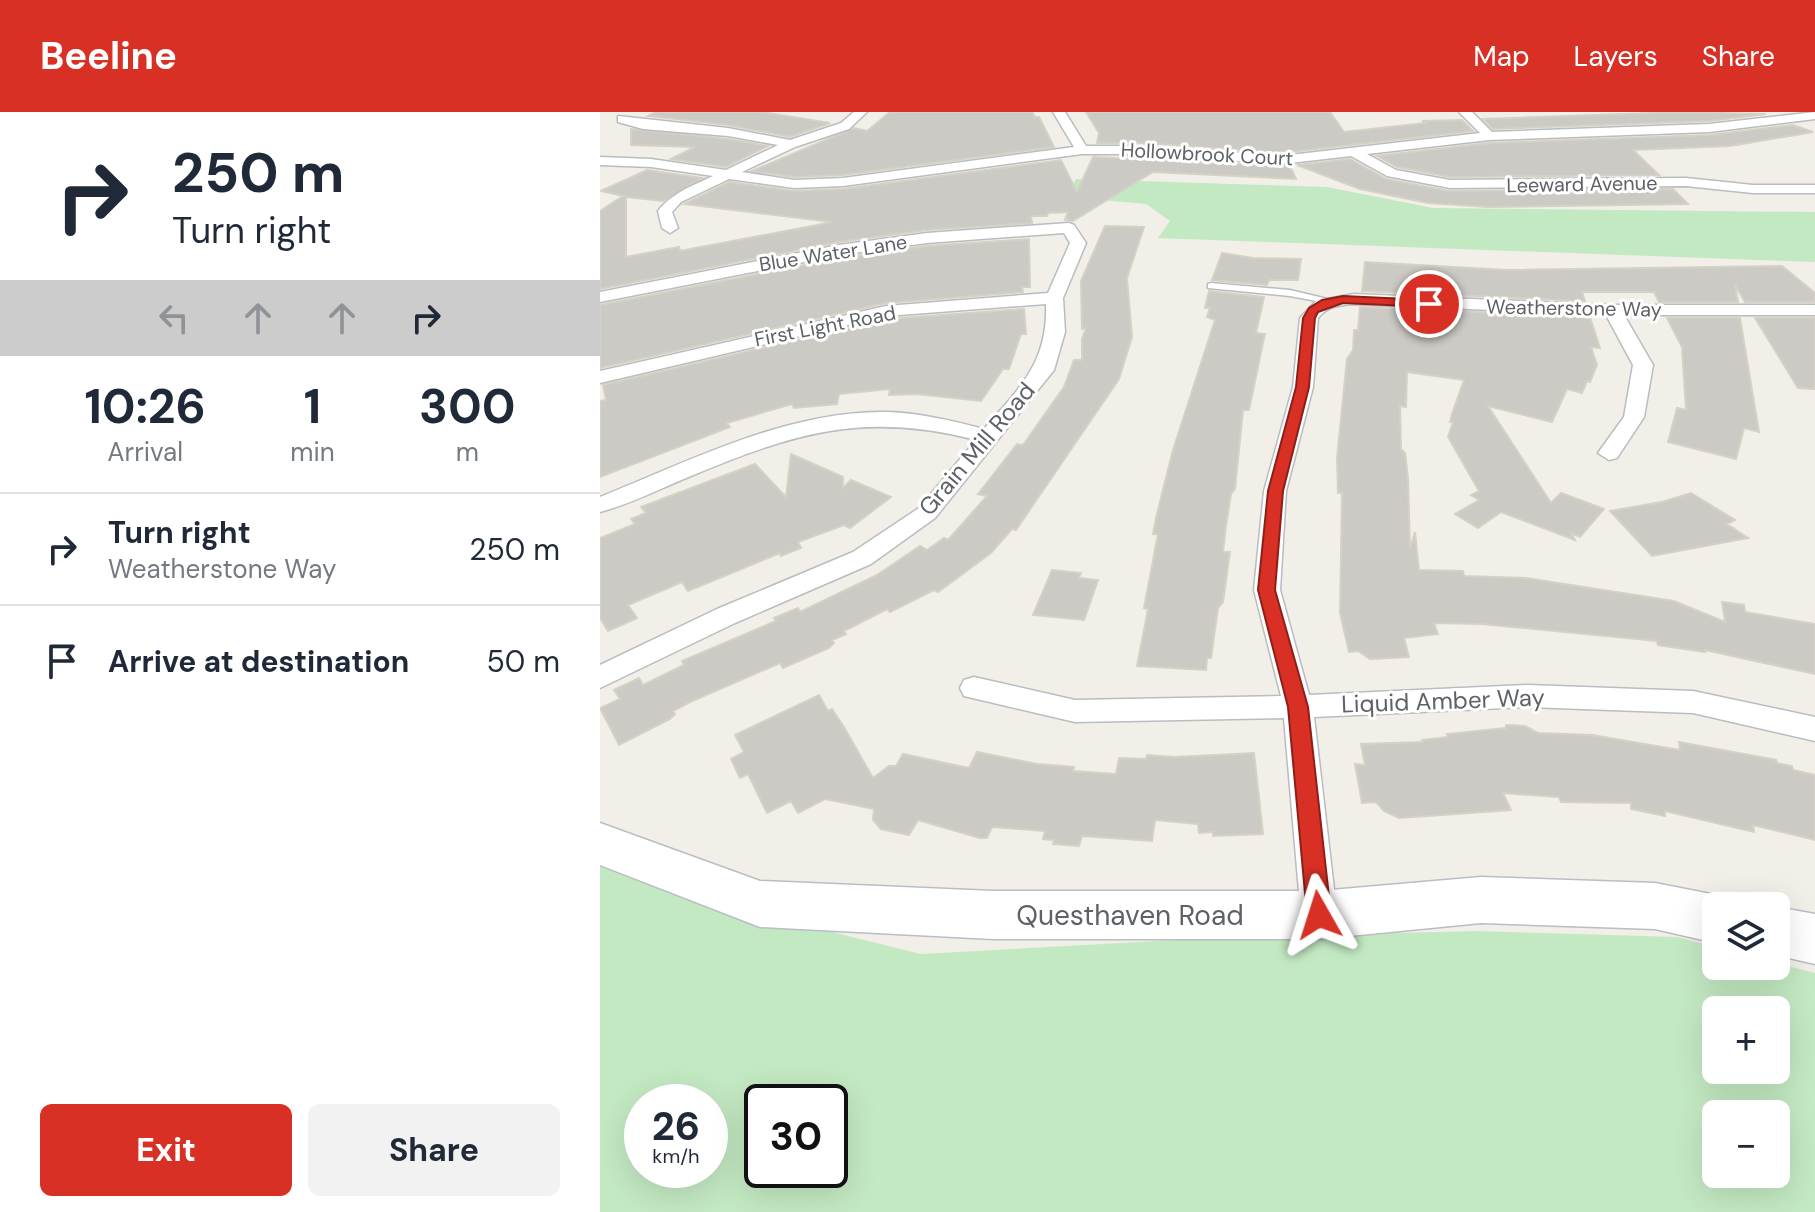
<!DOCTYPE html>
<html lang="en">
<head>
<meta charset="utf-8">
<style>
  body { margin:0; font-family:"DM Sans",sans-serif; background:#f2f2f3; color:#1f2937; height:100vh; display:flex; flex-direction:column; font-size:30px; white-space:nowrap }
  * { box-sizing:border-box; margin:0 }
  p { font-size:26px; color:#747a83 }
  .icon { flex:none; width:44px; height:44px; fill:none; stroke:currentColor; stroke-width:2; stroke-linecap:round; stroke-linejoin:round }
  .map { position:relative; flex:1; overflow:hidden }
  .details { display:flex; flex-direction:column; background:#fff; width:600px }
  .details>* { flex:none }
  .hud { background:#fff; color:#1f2937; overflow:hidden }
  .buttons { position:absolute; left:1102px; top:780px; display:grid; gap:16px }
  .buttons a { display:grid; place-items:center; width:88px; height:88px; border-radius:12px; background:#fff; box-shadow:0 8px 32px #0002; font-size:40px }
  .speed { position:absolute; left:24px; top:972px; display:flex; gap:16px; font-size:40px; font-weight:700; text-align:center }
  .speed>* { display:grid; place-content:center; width:104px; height:104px; border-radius:50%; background:#fff; box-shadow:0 8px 32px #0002; line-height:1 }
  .speed small { font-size:20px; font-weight:400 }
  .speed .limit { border:4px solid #111; border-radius:12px; background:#fff; color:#111 }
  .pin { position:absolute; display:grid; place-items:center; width:68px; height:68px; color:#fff; margin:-34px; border:4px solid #fff; border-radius:50%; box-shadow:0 2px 8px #0007 }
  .me { position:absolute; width:88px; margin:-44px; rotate:354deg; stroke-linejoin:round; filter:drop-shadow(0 0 6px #0008) }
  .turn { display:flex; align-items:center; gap:28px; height:168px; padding:0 40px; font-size:36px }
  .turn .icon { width:104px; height:104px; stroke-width:2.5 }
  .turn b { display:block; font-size:56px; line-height:68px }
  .lanes { display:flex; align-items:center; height:76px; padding:0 40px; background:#0003; justify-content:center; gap:40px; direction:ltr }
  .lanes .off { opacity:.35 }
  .eta { display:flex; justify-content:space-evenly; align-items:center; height:136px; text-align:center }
  .eta b { font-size:48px; font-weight:700; line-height:56px }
  .button { display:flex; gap:16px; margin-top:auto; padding:16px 40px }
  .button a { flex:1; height:92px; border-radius:12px; background:#d93025; color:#fff; font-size:32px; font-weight:700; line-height:92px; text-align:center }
  .button a+a { background:#f2f2f3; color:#1f2937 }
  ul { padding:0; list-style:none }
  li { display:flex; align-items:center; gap:24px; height:112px; padding:0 40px; border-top:2px solid #e0e1e3 }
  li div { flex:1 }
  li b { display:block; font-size:30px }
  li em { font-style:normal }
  header { display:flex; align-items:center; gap:48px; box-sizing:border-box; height:112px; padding:0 40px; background:#d93025; color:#fff }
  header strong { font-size:38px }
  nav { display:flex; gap:44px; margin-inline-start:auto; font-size:28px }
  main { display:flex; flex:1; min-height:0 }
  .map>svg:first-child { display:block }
</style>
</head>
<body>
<header>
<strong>Beeline</strong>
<nav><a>Map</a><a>Layers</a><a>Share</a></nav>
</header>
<main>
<section class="details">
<div class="hud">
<div class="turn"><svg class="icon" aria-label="right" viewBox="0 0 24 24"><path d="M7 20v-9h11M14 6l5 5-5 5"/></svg><div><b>250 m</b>Turn right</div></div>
<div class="lanes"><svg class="icon off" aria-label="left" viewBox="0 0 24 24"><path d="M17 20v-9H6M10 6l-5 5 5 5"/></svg><svg class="icon off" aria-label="ahead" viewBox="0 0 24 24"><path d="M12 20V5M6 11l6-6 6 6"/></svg><svg class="icon off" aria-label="ahead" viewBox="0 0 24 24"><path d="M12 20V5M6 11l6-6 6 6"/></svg><svg class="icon" aria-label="right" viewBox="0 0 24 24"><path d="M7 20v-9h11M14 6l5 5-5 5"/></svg></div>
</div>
<div class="eta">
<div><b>10:26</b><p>Arrival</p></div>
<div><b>1</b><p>min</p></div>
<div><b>300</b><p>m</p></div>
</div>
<ul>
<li><svg class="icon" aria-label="right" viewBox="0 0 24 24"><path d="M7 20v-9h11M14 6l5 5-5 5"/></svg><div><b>Turn right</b><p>Weatherstone Way</p></div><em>250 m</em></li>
<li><svg class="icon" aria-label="arrive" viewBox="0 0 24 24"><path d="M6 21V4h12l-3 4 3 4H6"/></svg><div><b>Arrive at destination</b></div><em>50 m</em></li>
</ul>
<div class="button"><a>Exit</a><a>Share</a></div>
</section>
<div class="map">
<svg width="1215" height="1100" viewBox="0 0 1215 1100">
  <rect width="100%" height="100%" fill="#f1efe7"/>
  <path fill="#c3e9c2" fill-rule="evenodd" d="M476 67 727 75 833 96 1215 100V150L558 126 570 109 546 92 467 85Z
    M0 747 66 779 321 842 630 825 876 819 1077 825 1116 835V854H1176V851L1215 861V1100H0ZM1116 898H1176V958H1116ZM42 990H110V1058H42ZM162 990H230V1058H162ZM1116 1002H1176V1062H1116Z"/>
  <path fill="#cccac4" stroke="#d6d1c5" stroke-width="2" d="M56 0H162L230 11 190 25 128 13 48 4Z
    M290 0H432L435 5H439L454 35 243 63 194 65 152 59 254 16 267 19Z
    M486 0H730L744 20 826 11 822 9 862 8 873 19 681 41 543 31H497L499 21Z
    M1079 0 1166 2 1109 9 893 17 883 7Z
    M1193 13 1213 20 1130 34 1033 38 1059 63 850 65 797 55 777 44 889 31 1109 23Z
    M31 17 128 27 168 34 126 55 71 47 95 35 31 33Z
    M493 45 690 54 696 67 553 60 473 109 465 108 468 100 448 101 447 104H431L432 111 327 118 239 130 0 177V99L23 84 1 79 47 58 103 66 63 89 26 85V145L79 135 80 139 233 110 84 92 129 70 194 79 243 77 461 48 477 80Z
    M750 47 786 67 849 79 1073 77 1088 92 888 95 828 91 760 77 697 53Z
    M505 114 544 115 527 166 532 225 519 267 416 418 412 417 391 441 338 480 334 478 290 500 287 497 244 519 246 522 232 528 234 531 229 536 183 556 180 551 90 590 73 599 75 602 70 607 19 633 0 596 20 587 14 578 39 566 43 573 84 553 82 549 176 509 174 506 198 496 200 500 277 463 320 434 327 438 344 426 348 428 387 384 378 382 417 332 423 333 464 275 474 248H482V227L486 216 482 217 481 169Z
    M429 127 430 175H422L423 180 286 191 0 256V193L240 146 327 134Z
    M622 141 653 146 701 147 698 168H669L667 173 612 168Z
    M765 150 907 158 1182 154 1215 181V190H1145L1135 173 1138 190H1059L1054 180H982L985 189 762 179Z
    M609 179 664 185 656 221 665 222 664 226 649 298H643L635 377 631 382 626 414 623 440H630L623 490 618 496 611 546H607L606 558 537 554 548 497 544 496 558 422H553L556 406 573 338 615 208 607 205 610 196H605Z
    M760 195 990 205 1000 236 991 235 997 253 990 270 987 269 982 281 967 277 952 310 888 294 951 391 961 381 1004 397 980 425 971 421 975 428 901 400 878 416 855 402 879 388 871 383 879 379 848 325 853 310H850L852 302 864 268 807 260 806 295 800 294 801 337 805 341 808 366 810 436 815 420 819 458 863 459 864 464 926 466 1074 489 1125 510 1122 490 1144 493 1145 500 1215 512V562L1105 538V540L1058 533 1057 529 882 512 834 511 838 522 804 526 809 545 770 547 758 539 749 540 740 501 742 381H738L737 346 747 247 753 238 754 218H758Z
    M424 197 426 222H421L409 257H403L381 289 317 282 289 283 290 277 239 282 237 292 194 296 192 292 127 311 130 315 0 365V289L6 288 3 273 286 207Z
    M1067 206H1140L1159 320 1144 316 1136 347 1068 330 1077 296 1086 298 1082 235Z
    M1155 206H1215V277L1198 276Z
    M191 342 243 365V376L251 368 291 385 250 416 244 413 198 430 201 436 181 444 180 441 88 479 82 470 28 493 37 506 8 519 0 506V426L35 412 31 407 46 401 41 395 155 352 186 385Z
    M1091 381 1135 408 1127 412 1148 426 1052 444 1010 399 1062 390Z
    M452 458 481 461 479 466 498 468 484 508 433 503Z
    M219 583 228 599 232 597 244 615 273 666 289 654H296L303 642 369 656 377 640 437 652 474 655 473 659 516 662 519 646 546 647 547 643 575 645 654 641 663 722 613 724V720L599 721 598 712 555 708 552 729 482 724 479 734 453 732 454 728 443 727 445 719 392 715 387 726H380L318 708 309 723 281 717 273 708 274 697 225 687 198 701 191 689 167 701 148 662 140 666 131 647 144 640 135 623Z
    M906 613 925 614 938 621 992 623 1080 638 1079 630 1176 648 1177 651 1192 654 1193 658 1215 663V728L1153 713 1154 720 1065 699V704L1031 697V691L961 690 959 685 903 681 911 698 799 706 784 699 776 690 762 691 755 652 765 653 761 632 823 630 822 628 848 625 847 622 906 616Z"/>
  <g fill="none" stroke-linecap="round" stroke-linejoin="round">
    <g stroke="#b9bcc1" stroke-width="3">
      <path id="lane" d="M611 171 690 178 736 189 732 192 690 184 608 176V172Z"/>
    </g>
    <g stroke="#b9bcc1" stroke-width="3">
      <path id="street" d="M254 0H267L249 17 195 35 142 60 194 68 243 66 474 35 453 0H465L486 34H543L681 44 880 21 859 0H872L892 20 1109 12 1215 0V7L1109 20 889 28 767 42 796 58 850 68 1086 66 1153 73H1215V81H1153L1086 74 850 76 787 64 751 44 681 52 543 42H482L243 74 194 76 129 67 81 90 72 100 78 116 70 121 62 116 58 99C72 81 92 74 113 64L51 55 0 53V45L51 47 126 58 178 33 128 24 43 17 18 10V4L128 16 190 28 241 11Z
        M469 111 474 113 486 131 463 186 465 220 454 258 335 406 271 452 135 511 0 576V553L117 497 253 440 319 396 376 328C264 299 194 321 91 364 61 376 31 392 0 400V385C90 349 188 298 288 300 320 301 353 309 384 317 420 275 448 251 446 192L286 204 0 271V259L286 194 448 181 470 131 464 121 327 131 239 143 0 190V180L239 133 327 121Z
        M754 182 1012 193H1215V203H1024L1053 253 1044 305 1017 346 1009 348 998 341 1024 305 1033 253 1006 203 754 192C740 193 727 194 718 206L713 275 686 379 680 478 709 583 928 573 1093 579 1215 605V629L1093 601 928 595 714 605 737 803 732 815 719 819 706 815 701 803 684 606 475 610 364 584 360 576 364 568 374 565 475 588 681 584 654 478 664 379 693 275 700 206 716 189Z"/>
    </g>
    <g stroke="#babdc3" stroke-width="3">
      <path id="secondary" d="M0 711 160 769 393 779H719L881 765 1055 771 1116 783 1134 790 1136 794H1116V831L1055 817 881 811 719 827H393L160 815 0 753Z
        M1176 795 1215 802V852L1176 843Z"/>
    </g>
    <use href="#lane" fill="#fff" fill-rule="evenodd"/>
    <use href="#street" fill="#fff" fill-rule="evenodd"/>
    <use href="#secondary" fill="#fff" fill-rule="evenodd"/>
  </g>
  <path fill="#d93025" stroke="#8d1f18" stroke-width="2" d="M743 184 829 188 834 192 829 195 743 191 718 200 715 206 709 275 683 379 675 478 708 595 731 803 727 811 719 814 711 811 707 803 688 595 658 478 668 379 696 275 703 206 709 196 722 188Z"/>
  <g text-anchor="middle" stroke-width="6" stroke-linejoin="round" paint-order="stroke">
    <g font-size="20" fill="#5e6268" stroke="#fff">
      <text transform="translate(607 42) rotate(3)" y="7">Hollowbrook Court</text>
      <text transform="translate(982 72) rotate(-1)" y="7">Leeward Avenue</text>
      <text transform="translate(233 141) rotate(-9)" y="7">Blue Water Lane</text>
      <text transform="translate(974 196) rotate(1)" y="7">Weatherstone Way</text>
      <text transform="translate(225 214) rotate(-11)" y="7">First Light Road</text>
    </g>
    <g font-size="24" fill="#5e6268" stroke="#fff">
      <text transform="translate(377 337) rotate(-50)" y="8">Grain Mill Road</text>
      <text transform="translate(843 589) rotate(-2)" y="8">Liquid Amber Way</text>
    </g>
    <g font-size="28" fill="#5e6268" stroke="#fff">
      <text x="530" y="813">Questhaven Road</text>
    </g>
  </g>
</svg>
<div class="buttons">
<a><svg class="icon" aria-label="layers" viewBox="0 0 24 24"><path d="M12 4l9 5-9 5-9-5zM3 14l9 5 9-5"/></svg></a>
<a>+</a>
<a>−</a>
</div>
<div class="speed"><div>26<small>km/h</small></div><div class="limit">30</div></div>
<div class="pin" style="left:829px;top:192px;background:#d93025"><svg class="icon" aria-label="arrive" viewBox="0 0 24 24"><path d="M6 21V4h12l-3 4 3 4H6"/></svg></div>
<svg class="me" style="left:719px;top:803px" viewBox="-20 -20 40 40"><path d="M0-17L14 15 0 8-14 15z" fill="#d93025" stroke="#fff" stroke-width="4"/></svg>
</div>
</main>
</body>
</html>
